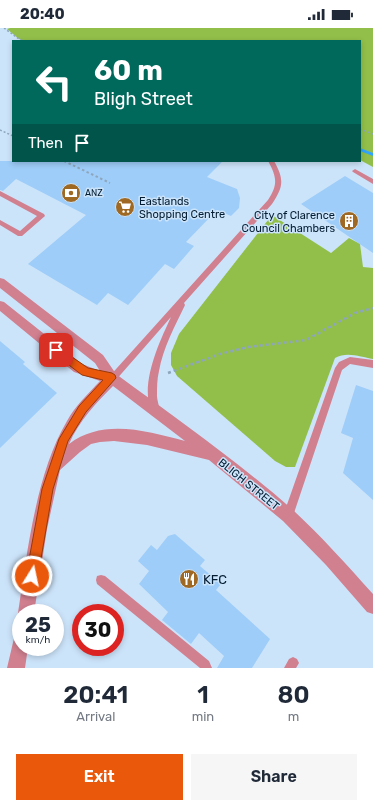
<!DOCTYPE html>
<html lang="en">
<head>
<meta charset="utf-8">
<style>
  body { margin:0; font-family:Rubik,sans-serif; background:#f6f6f7; color:#1f2937; height:100vh; display:flex; flex-direction:column; font-size:15px; white-space:nowrap }
  * { box-sizing:border-box; margin:0 }
  p { font-size:13px; color:#747a83 }
  .icon { flex:none; width:22px; height:22px; fill:none; stroke:currentColor; stroke-width:2; stroke-linecap:round; stroke-linejoin:round }
  .map { position:relative; height:640px; overflow:hidden }
  .side { display:flex; flex-direction:column; background:#fff; flex:1 }
  .side>* { flex:none }
  .top-card { position:absolute; left:12px; top:12px; width:349px; height:122px; border-radius:0px; box-shadow:0 2px 6px #0003; background:#00695c; color:#fff; overflow:hidden }
  .speed { position:absolute; left:12px; top:576px; display:flex; gap:8px; font-size:20px; font-weight:700; text-align:center }
  .speed>* { display:grid; place-content:center; width:52px; height:52px; border-radius:50%; background:#fff; box-shadow:0 2px 6px #0003; line-height:1 }
  .speed small { font-size:10px; font-weight:400 }
  .speed .limit { border:6px solid #d22; background:#fff; color:#111 }
  .pin { position:absolute; display:grid; place-items:center; width:34px; height:34px; color:#fff; margin:-17px; border-radius:8px; box-shadow:0 2px 6px #0006 }
  .me { position:absolute; width:44px; margin:-22px; rotate:10deg; stroke-linejoin:round; filter:drop-shadow(0 0 3px #0008) }
  .turn { display:flex; align-items:center; gap:14px; height:84px; padding:0 16px; font-size:18px }
  .turn .icon { width:52px; height:52px; stroke-width:2.5 }
  .turn b { display:block; font-size:28px; line-height:34px }
  .then { display:flex; align-items:center; height:38px; padding:0 16px; background:#0003; gap:8px; font-size:15px }
  .eta { display:flex; justify-content:space-evenly; align-items:center; height:68px; text-align:center }
  .eta b { font-size:24px; font-weight:600; line-height:28px }
  .primary-button { display:flex; gap:8px; margin-top:auto; padding:8px 16px }
  .primary-button a { flex:1; height:46px; border-radius:0px; background:#ea580c; color:#fff; font-size:16px; font-weight:600; line-height:46px; text-align:center }
  .primary-button a+a { background:#f6f6f7; color:#1f2937 }
  .status { display:flex; justify-content:space-between; align-items:center; height:28px; padding:0 20px; background:#fff; direction:ltr }
  .status svg { height:11px; fill:currentColor }
  .map>svg:first-child { display:block }
</style>
</head>
<body>
<div class="status"><b>20:40</b><svg viewBox="0 0 49 12"><path d="M0 12V9h3v3zM5 12V6h3v6zM10 12V3h3v9zM15 12V0h3v12zM26 1h20v11H26zM47 4h2v5h-2z"/></svg></div>
<div class="map">
<svg width="373" height="640" viewBox="0 0 373 640">
  <rect width="100%" height="100%" fill="#cce4fa"/>
  <path fill="#92bf4a" d="M10 0H373V139L360 132V13H25L19 11 7 1Z
    M272 187 331 225 349 210 360 216 363 239 373 240V331C361 329 347 323 335 330L295 439H286L275 433 177 348 171 337V325L179 306Z"/>
  <g fill="none" stroke-linecap="round" stroke-linejoin="round">
    <path fill="#31a4fe" fill-rule="evenodd" d="M360 120 373 125V128L360 123Z"/>
  </g>
  <path fill="#9ecdf9" d="M0 133H223L207 149 237 161 240 170 239 180 231 188 217 182 186 214 194 218 174 241 165 236 128 277 108 265 97 277 28 236 86 187 16 151 3 163 0 162Z
    M345 148 373 165V225L301 176Z
    M0 313 25 334 23 336 57 365 0 420Z
    M356 357 373 363V472L343 445 353 410 341 405Z
    M175 506 205 532 200 538 221 556 216 562 270 611 252 640H217L224 628 199 605 191 616 162 592 168 584 139 556 149 543 138 533 151 517 157 522 168 508Z"/>
  <g fill="none" stroke-linecap="round" stroke-linejoin="round">
    <path stroke="#8ea6bb" stroke-width="1.5" stroke-dasharray="2 2" stroke-linecap="butt" d="M4 0 19 11 25 13
      M360 101 373 106
      M0 102 13 108"/>
    <path stroke="#8ea6bb" stroke-width="2" stroke-dasharray="2.5 2.5" stroke-linecap="butt" d="M64 133 110 155"/>
    <path stroke="#8ea6bb" stroke-width="2.5" stroke-dasharray="3 3" stroke-linecap="butt" d="M168 345 220 326 248 319 306 312 355 285 373 280"/>
    <path fill="#d18090" fill-rule="evenodd" d="M268 133H274C284 151 284 158 272 176L184 275 185 277C175 298 163 320 159 343 157 351 157 359 157 368 157 374 161 380 158 386L155 387 152 386C139 357 159 315 171 289L115 353 112 354 109 353 108 350 268 172C278 157 277 149 268 133Z
      M355 141 373 151V156L353 144 352 143Z
      M0 163 44 186 45 188 22 208H18L0 197V192L20 203 37 188 0 168Z
      M350 329 373 332V340L350 336 342 342 293 488 291 491 288 493 285 491 283 488 335 340 339 334Z
      M101 547 105 548 209 633 212 640H200L97 556 96 552 97 548Z
      M293 629 297 631 299 635 296 640H284L289 631Z"/>
    <path fill="#d18090" fill-rule="evenodd" d="M0 250 4 251 103 327 116 346C176 390 237 433 293 482 321 508 347 537 373 566V586L367 584 326 537 283 493 209 432 147 417 114 413 100 414 91 416 80 424 60 442 47 501 34 585H21L20 591 18 585C27 526 36 445 67 393 75 378 88 366 100 353L74 344 0 283V273L4 274 82 336 100 343 95 335 0 260ZM113 358 185 413C147 403 103 390 69 416 79 393 96 375 113 358Z
      M21 604V619H28L25 640H7L15 606Z"/>
  </g>
  <path fill="#ea580c" stroke="#983908" d="M56 318 88 340 112 345 115 347 116 350 86 384 68 413 53 461 38 548 36 552 32 553 28 552 26 548 42 461 59 411 79 378 103 352 82 347 53 325 51 322 53 319Z"/>
  <defs>
    <g id="bank-disc" transform="scale(1)"><circle r="9.5" fill="#9f6823" stroke="#cce4fa"/><path d="M-6-4H6V4H-6ZM0-2.3a2.3 2.3 0 1 0 0 4.6a2.3 2.3 0 1 0 0-4.6Z" fill="#fff"/></g>
    <g id="supermarket-disc" transform="scale(1)"><circle r="9.5" fill="#9f6823" stroke="#cce4fa"/><path d="M-6-5.5h2.5l.6 2H6L4.5 2H-2.5L-4.4-4H-6ZM-1.5 3.2a1.3 1.3 0 1 0 .1 0ZM3 3.2a1.3 1.3 0 1 0 .1 0Z" fill="#fff"/></g>
    <g id="building-disc" transform="scale(1)"><circle r="9.5" fill="#9f6823" stroke="#cce4fa"/><path d="M-4-6H4V6H1V3H-1V6H-4ZM-2.5-4.3h1.7v1.8h-1.7ZM.8-4.3h1.7v1.8H.8ZM-2.5-1h1.7V.8h-1.7ZM.8-1h1.7V.8H.8Z" fill="#fff"/></g>
    <g id="restaurant-disc" transform="scale(1)"><circle r="9.5" fill="#9f6823" stroke="#cce4fa"/><path d="M-5-6h1v4h1v-4h1v4h1v-4h1v5L-1.5 .5V6h-2V.5L-5-1ZM5-6V6H3V1.5H1.5Q1.5-4 5-6Z" fill="#fff"/></g>
  </defs>
  <g fill-rule="evenodd">
    <use href="#bank-disc" x="71" y="165"/>
    <use href="#supermarket-disc" x="125" y="179"/>
    <use href="#building-disc" x="349" y="193"/>
    <use href="#restaurant-disc" x="189" y="551"/>
  </g>
  <g text-anchor="middle" stroke-width="3" stroke-linejoin="round" paint-order="stroke">
    <g font-size="9" fill="#051d32" stroke="#cce4fa" text-anchor="start">
      <text x="85" y="168">ANZ</text>
    </g>
    <g font-size="11" fill="#051d32" stroke="#cce4fa" text-anchor="start">
      <text x="139" y="177">Eastlands<tspan x="139" dy="13">Shopping Centre</tspan></text>
      <text x="335" y="191" text-anchor="end">City of Clarence<tspan x="335" dy="13">Council Chambers</tspan></text>
    </g>
    <g font-size="11" fill="#051d32" stroke="#cce4fa">
      <text transform="translate(249 456) rotate(39)" y="4">BLIGH STREET</text>
    </g>
    <g font-size="13" fill="#051d32" stroke="#cce4fa" text-anchor="start">
      <text x="203" y="556">KFC</text>
    </g>
  </g>
</svg>
<div class="speed"><div>25<small>km/h</small></div><div class="limit">30</div></div>
<div class="pin" style="left:56px;top:322px;background:#d93025"><svg class="icon" aria-label="arrive" viewBox="0 0 24 24"><path d="M6 21V4h12l-3 4 3 4H6"/></svg></div>
<svg class="me" style="left:32px;top:548px" viewBox="-20 -20 40 40"><circle r="17" fill="#ea580c" stroke="#fff" stroke-width="3"/><path d="M0-11L8 9 0 5-8 9z" fill="#fff"/></svg>
<div class="top-card">
<div class="turn"><svg class="icon" aria-label="left" viewBox="0 0 24 24"><path d="M17 20v-9H6M10 6l-5 5 5 5"/></svg><div><b>60 m</b>Bligh Street</div></div>
<div class="then">Then<svg class="icon" aria-label="arrive" viewBox="0 0 24 24"><path d="M6 21V4h12l-3 4 3 4H6"/></svg></div>
</div>
</div>
<section class="side">
<div class="eta">
<div><b>20:41</b><p>Arrival</p></div>
<div><b>1</b><p>min</p></div>
<div><b>80</b><p>m</p></div>
</div>
<div class="primary-button"><a>Exit</a><a>Share</a></div>
</section>
</body>
</html>
